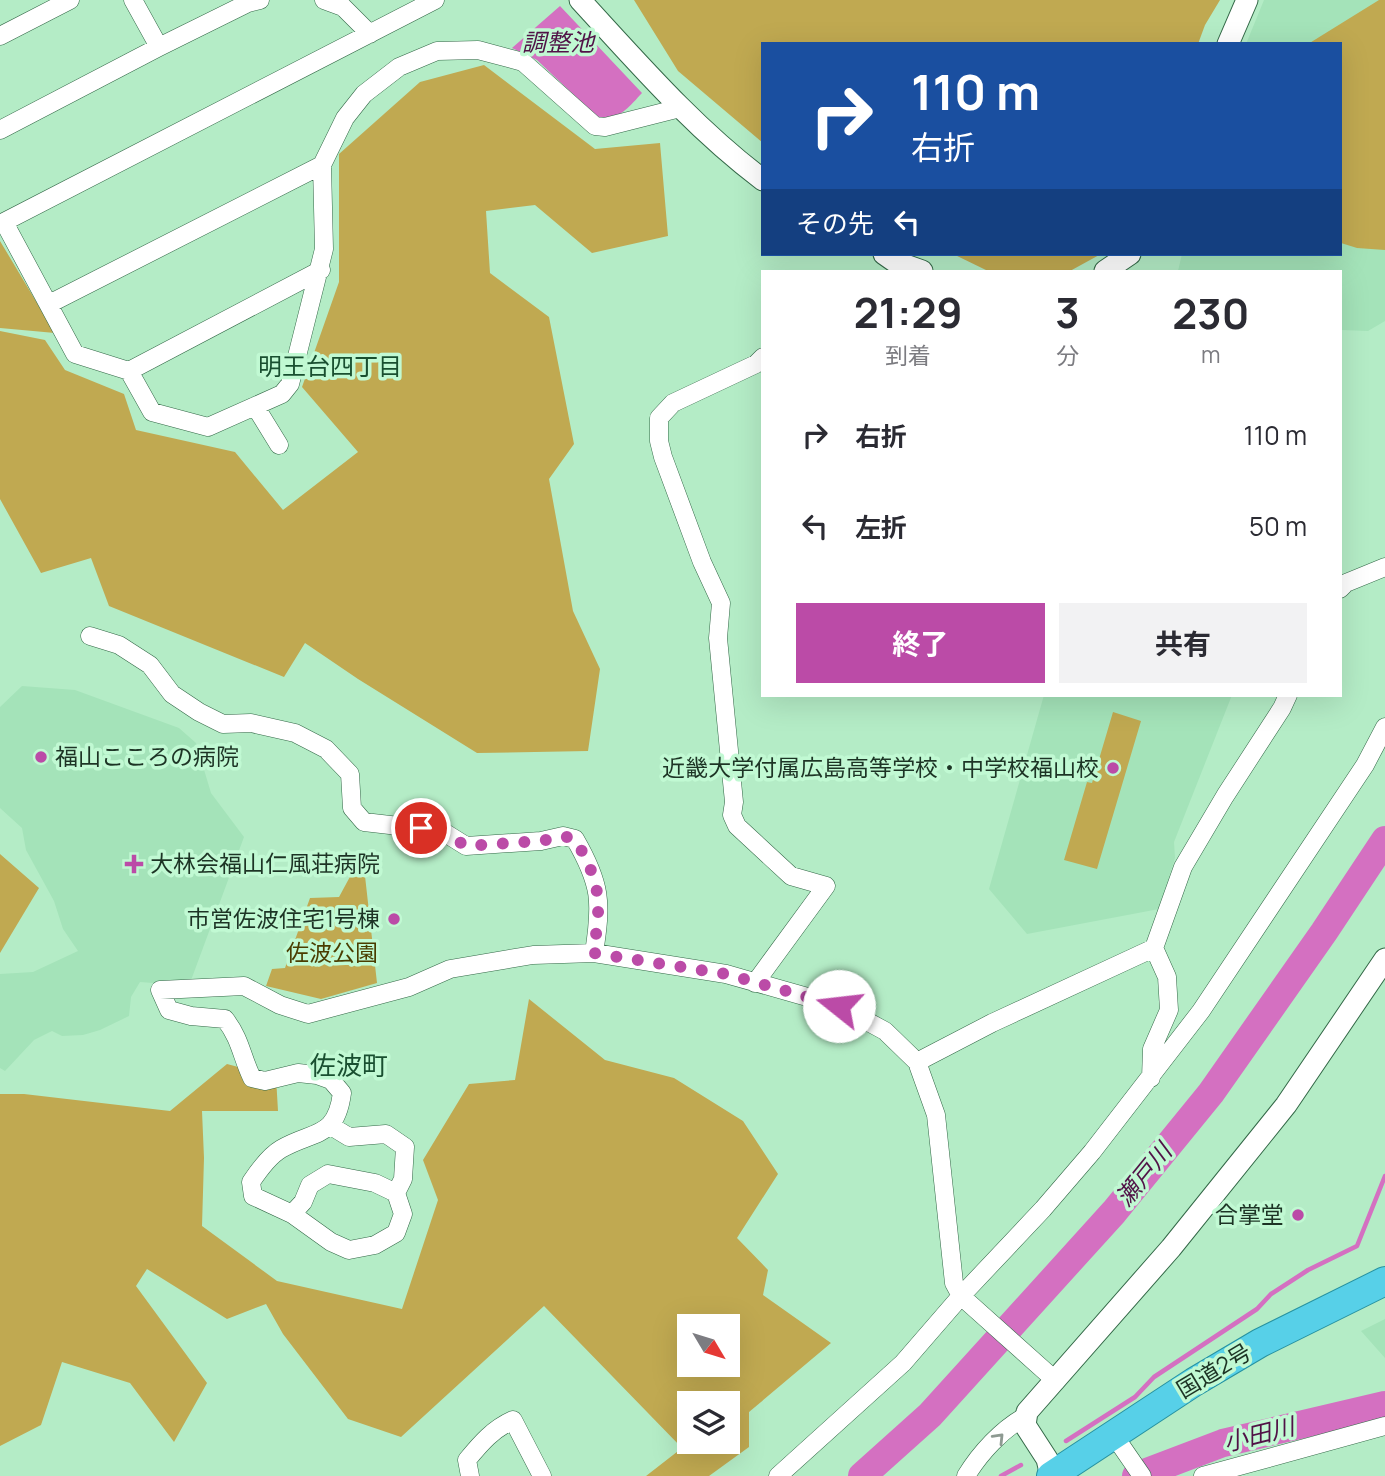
<!DOCTYPE html>
<html lang="ja">
<head>
<meta charset="utf-8">
<style>
  body { margin:0; font-family:Manrope,"Noto Sans JP",sans-serif; background:#f2f2f3; color:#2b2b33; height:100vh; display:flex; flex-direction:column; font-size:26px; white-space:nowrap }
  * { box-sizing:border-box; margin:0 }
  p { font-size:23px; color:#7c7c81 }
  .icon { flex:none; width:38px; height:38px; fill:none; stroke:currentColor; stroke-width:2; stroke-linecap:round; stroke-linejoin:round }
  .map { position:relative; flex:1; overflow:hidden }
  .sheet { position:absolute; left:761px; top:270px; width:581px; height:427px; display:flex; flex-direction:column; background:#fff; border-radius:0px; box-shadow:0 7px 28px #0002 }
  .sheet>* { flex:none }
  .hud { position:absolute; left:761px; top:42px; width:581px; height:214px; border-radius:0px; box-shadow:0 7px 28px #0002; background:#1a4fa0; color:#fff; overflow:hidden }
  .needle { width:46px; rotate:128deg }
  .buttons { position:absolute; left:677px; top:1314px; display:grid; gap:14px }
  .buttons a { display:grid; place-items:center; width:63px; height:63px; border-radius:0px; background:#fff; box-shadow:0 7px 28px #0002; font-size:35px }
  .pin { position:absolute; display:grid; place-items:center; width:60px; height:60px; color:#fff; margin:-30px; border:4px solid #fff; border-radius:50%; box-shadow:0 2px 7px #0007 }
  .me { position:absolute; width:77px; margin:-38px; rotate:286deg; stroke-linejoin:round; filter:drop-shadow(0 0 5px #0008) }
  .turn { display:flex; align-items:center; gap:24px; height:147px; padding:0 35px; font-size:32px }
  .turn .icon { width:91px; height:91px; stroke-width:2.5 }
  .turn b { display:block; font-size:49px; line-height:60px }
  .then { display:flex; align-items:center; height:66px; padding:0 35px; background:#0003; gap:14px; font-size:26px }
  .eta { display:flex; justify-content:space-evenly; align-items:center; height:119px; text-align:center }
  .eta b { font-size:42px; font-weight:700; line-height:49px }
  .cta { display:flex; gap:14px; margin-top:auto; padding:14px 35px }
  .cta a { flex:1; height:80px; border-radius:0px; background:#bb4ba7; color:#fff; font-size:28px; font-weight:700; line-height:80px; text-align:center }
  .cta a+a { background:#f2f2f3; color:#2b2b33 }
  ul { padding:0; list-style:none }
  li { display:flex; align-items:center; gap:21px; height:91px; padding:0 35px }
  li div { flex:1 }
  li b { display:block; font-size:26px }
  li em { font-style:normal }
  .map>svg:first-child { display:block }
</style>
</head>
<body>
<div class="map">
<svg width="1385" height="1476" viewBox="0 0 1385 1476">
  <rect width="100%" height="100%" fill="#b4ecc6"/>
  <path fill="#a4e3b9" d="M1264 0H1385V321L1368 331 1341 330 1340 271H1178L1182 254H1340V44H1246Z
    M22 686 75 690 179 728 196 743 211 793 244 837 190 983 179 985 140 982 131 997 129 1016 100 1030 83 1035 62 1036 52 1031 34 1040 5 1071 0 1068V974L33 972 78 951 63 929 54 901 26 850 22 828 0 808V707Z
    M1044 695H1232L1174 842 1175 858 1159 909 1027 934 989 889Z
    M1385 1319V1358L1361 1331Z"/>
  <path fill="#c0a951" fill-rule="evenodd" d="M634 0H1220L1205 25 1198 44H763V143L678 71Z
    M1379 0H1385V250L1357 248 1341 243 1340 44H1308Z
    M484 65 595 149 660 143 668 236 592 253 535 205 486 211 490 273 549 317 574 444 549 479 573 611 600 669 588 751 477 753 358 679 305 643 284 677 109 606 91 558 41 573 0 499V331L45 340 65 370 124 394 136 430 235 452 283 510 358 452 302 387 339 282V154L420 82Z
    M0 241 55 333 0 328Z
    M953 254H1101L1070 271H988Z
    M1113 712 1141 721 1097 869 1064 860 1087 782 1092 783Z
    M0 854 39 888 0 953Z
    M352 873 365 876 377 983 321 999 266 986 272 969 285 968 310 898 339 897Z
    M529 999 605 1060 674 1078 743 1121 778 1174 737 1238 768 1270 763 1295 831 1343 749 1412V1447L709 1476H646L682 1448 544 1306 401 1437 348 1419 283 1334 266 1304 227 1319 147 1269 136 1286 207 1383 174 1442 130 1383 62 1362 41 1425 0 1446V1094H24L170 1111 227 1064 276 1077 278 1111H202L204 1158 202 1226 277 1281 402 1309 438 1200 423 1160 469 1084 515 1080ZM690 1326H728V1365H690ZM690 1404H728V1442H690Z"/>
  <path fill="#d470c1" d="M560 6 642 93C628 108 617 123 596 116L537 60 512 48Z"/>
  <g fill="none" stroke-linecap="round" stroke-linejoin="round">
    <path stroke="#d470c1" stroke-width="4.5" d="M1066 1441 1135 1397 1154 1377 1257 1309 1271 1294 1308 1270 1357 1246 1385 1176
      M1001 1476 1021 1465"/>
    <path stroke="#d470c1" stroke-width="28" d="M862 1476 930 1415 1114 1212 1211 1093 1324 932 1385 840
      M1136 1476 1223 1443 1385 1405"/>
    <g stroke="#336847" stroke-width="19">
      <path id="minor" d="M133 0 159 47
        M324 0 343 7 370 34
        M0 36 70 0
        M0 130 159 47 248 3 260 0
        M4 222 75 354 129 371 152 412 208 427 282 394 290 384 324 249 322 165 345 118 364 94 399 67 437 51 478 50 523 62 595 126 605 127 680 108
        M0 224 435 0
        M49 304 322 165
        M129 371 321 270
        M255 406 279 445
        M1340 589 1346 583 1385 567
        M90 636 119 645 150 665 172 694 199 712 223 724 251 723 295 733 326 749 350 774 352 808 364 822 442 831 466 846 541 841 563 836 575 839C601 884 602 902 594 953
        M755 983 826 886 791 876 737 826 732 815 734 802 718 638 721 603 702 562 663 457 659 441V418L673 403 756 364 763 357
        M917 1062 992 1023 1154 948
        M1151 1078 1152 1049 1169 1010 1167 977 1154 948 1183 867 1225 796 1282 708 1288 695
        M331 1126 349 1137 386 1134 405 1147 403 1179 396 1193
        M292 1214 303 1202 310 1185 328 1174 375 1183 396 1193 403 1214 396 1233 375 1245 349 1250 331 1242 292 1214 253 1196 251 1182C259 1170 269 1156 281 1149 314 1130 336 1139 342 1093L331 1080 317 1075 298 1073 265 1081 252 1078C241 1055 241 1040 225 1019L191 1016 169 1010 160 990 244 986 280 1005 308 1014 409 987 450 969 533 955 594 953 726 974 839 1006 885 1031 917 1062 936 1115 954 1283 961 1296 1056 1381
        M1113 1434 1142 1476
        M470 1476 467 1460C481 1443 493 1429 513 1420L542 1476
        M778 1476 903 1363 961 1296 1043 1209 1092 1152 1201 1011 1365 765 1385 727
        M966 1476C980 1453 1002 1429 1026 1416
        M1203 1476 1385 1426"/>
    </g>
    <g stroke="#336847" stroke-width="23">
      <path id="tertiary" d="M580 0C638 63 694 128 763 180
        M1228 44 1247 0
        M884 254 894 261 922 271
        M1105 271 1130 254
        M1051 1476 1047 1459 1025 1425 1027 1412 1171 1248 1286 1105 1385 959"/>
    </g>
    <g stroke="#2792a0" stroke-width="30">
      <path id="trunk" d="M1051 1476 1194 1382 1260 1343 1385 1281"/>
    </g>
    <use href="#minor" stroke="#fff" stroke-width="18"/>
    <use href="#tertiary" stroke="#fff" stroke-width="21"/>
    <use href="#trunk" stroke="#57d0e8" stroke-width="28"/>
  </g>
  <defs><path id="oneway-chevron" d="M-2-3.5L2.5 0L-2 3.5" fill="none" stroke-width="1.6" stroke-linecap="round" stroke-linejoin="round" transform="scale(1.75)"/></defs>
  <use stroke="#8e9a92" href="#oneway-chevron" transform="translate(999 1438) rotate(-46)"/>
  <g fill="none" stroke-linecap="round" stroke-linejoin="round">
    <path stroke="#bb4ba7" stroke-width="12" stroke-dasharray="0 21.6" d="M421 828 442 831 466 846 541 841 563 836 575 839C601 883 602 902 593 953L726 974 839 1006"/>
  </g>
  <g fill="#bb4ba7" stroke="#c1f9d3" stroke-width="2.5">
    <circle cx="41" cy="757" r="7"/>
    <circle cx="1113" cy="768" r="7"/>
    <path d="M130.5 853.5h7v7h7v7h-7v7h-7v-7h-7v-7h7z"/>
    <circle cx="394" cy="919" r="7"/>
    <circle cx="1298" cy="1215" r="7"/>
  </g>
  <g text-anchor="middle" stroke-width="7" stroke-linejoin="round" paint-order="stroke">
    <g font-size="23" fill="#1d3425" stroke="#c1f9d3" text-anchor="end">
      <text x="55" y="765" text-anchor="start">福山こころの病院</text>
      <text x="1099" y="776">近畿大学付属広島高等学校・中学校福山校</text>
      <text x="150" y="872" text-anchor="start">大林会福山仁風荘病院</text>
      <text x="380" y="927">市営佐波住宅1号棟</text>
      <text x="1284" y="1223">合掌堂</text>
    </g>
    <g font-size="23" fill="#4a3d00" stroke="#c1f9d3">
      <text x="332" y="961">佐波公園</text>
    </g>
    <g font-size="23" fill="#1d3425" stroke="#c1f9d3">
      <text transform="translate(1214 1371) rotate(-31)" y="8">国道2号</text>
    </g>
    <g font-size="24" font-style="italic" fill="#511247" stroke="#c1f9d3">
      <text x="558" y="51">調整池</text>
      <text transform="translate(1144 1175) rotate(-51)" y="8">瀬戸川</text>
      <text transform="translate(1259 1435) rotate(-14)" y="8">小田川</text>
    </g>
    <g font-size="24" fill="#194f30" stroke="#c1f9d3">
      <text x="330" y="375">明王台四丁目</text>
    </g>
    <g font-size="26" fill="#194f30" stroke="#c1f9d3">
      <text x="349" y="1075">佐波町</text>
    </g>
  </g>
</svg>
<div class="buttons">
<a><svg class="needle" viewBox="-14 -14 28 28"><path d="M0-13l5 13h-10z" fill="#e53935"/><path d="M0 13l5-13h-10z" fill="#7c7c81"/></svg></a>
<a><svg class="icon" aria-label="layers" viewBox="0 0 24 24"><path d="M12 4l9 5-9 5-9-5zM3 14l9 5 9-5"/></svg></a>
</div>
<div class="pin" style="left:421px;top:828px;background:#d93025"><svg class="icon" aria-label="arrive" viewBox="0 0 24 24"><path d="M6 21V4h12l-3 4 3 4H6"/></svg></div>
<svg class="me" style="left:839px;top:1006px" viewBox="-20 -20 40 40"><circle r="19" fill="#fff"/><path d="M0-13L10 11 0 6-10 11z" fill="#bb4ba7"/></svg>
<div class="hud">
<div class="turn"><svg class="icon" aria-label="right" viewBox="0 0 24 24"><path d="M7 20v-9h11M14 6l5 5-5 5"/></svg><div><b>110 m</b>右折</div></div>
<div class="then">その先<svg class="icon" aria-label="left" viewBox="0 0 24 24"><path d="M17 20v-9H6M10 6l-5 5 5 5"/></svg></div>
</div>
<section class="sheet">
<div class="eta">
<div><b>21:29</b><p>到着</p></div>
<div><b>3</b><p>分</p></div>
<div><b>230</b><p>m</p></div>
</div>
<ul>
<li><svg class="icon" aria-label="right" viewBox="0 0 24 24"><path d="M7 20v-9h11M14 6l5 5-5 5"/></svg><div><b>右折</b></div><em>110 m</em></li>
<li><svg class="icon" aria-label="left" viewBox="0 0 24 24"><path d="M17 20v-9H6M10 6l-5 5 5 5"/></svg><div><b>左折</b></div><em>50 m</em></li>
</ul>
<div class="cta"><a>終了</a><a>共有</a></div>
</section>
</div>
</body>
</html>
